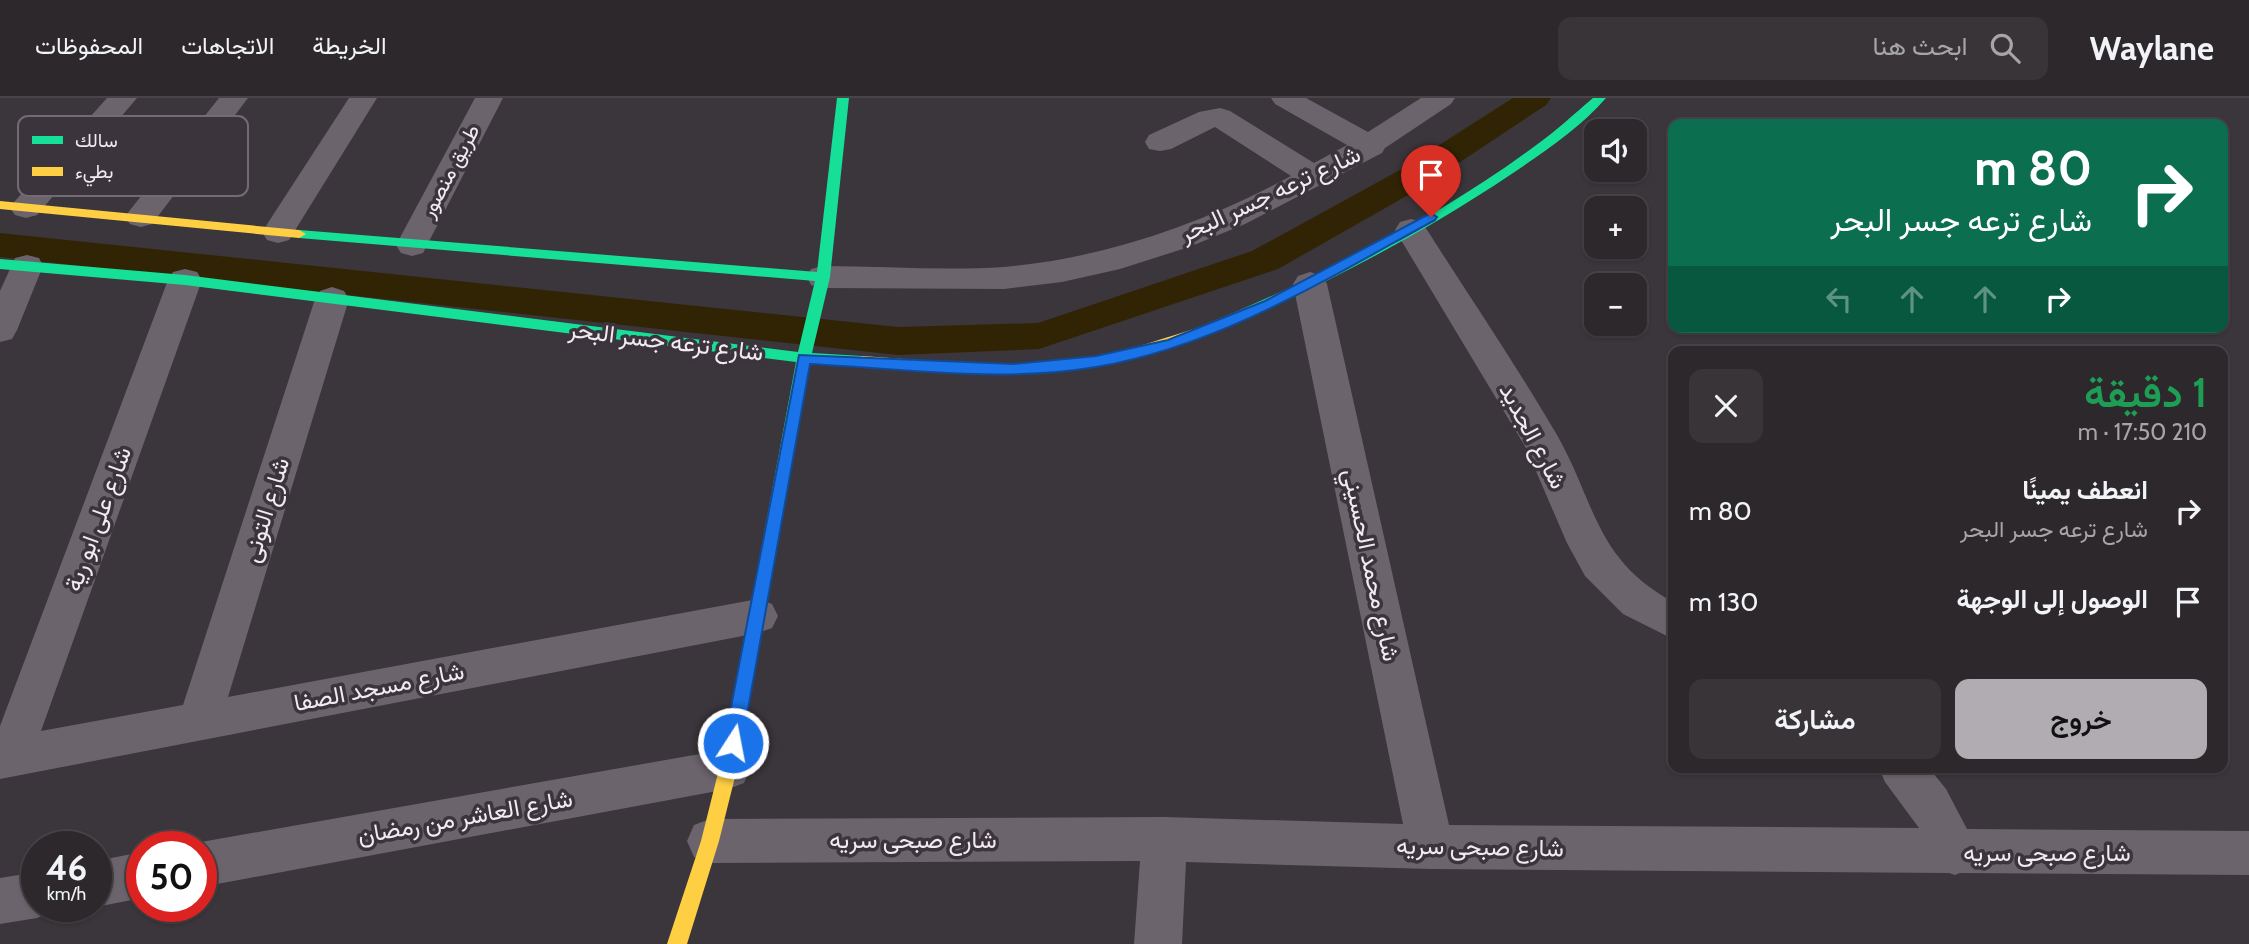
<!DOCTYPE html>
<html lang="ar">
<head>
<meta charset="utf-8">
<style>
  body { margin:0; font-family:Cabin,Vazirmatn,sans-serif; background:#383438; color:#f1f3f6; direction:rtl; height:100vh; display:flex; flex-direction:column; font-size:26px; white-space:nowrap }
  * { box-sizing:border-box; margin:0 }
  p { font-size:23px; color:#a6a6a9 }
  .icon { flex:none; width:38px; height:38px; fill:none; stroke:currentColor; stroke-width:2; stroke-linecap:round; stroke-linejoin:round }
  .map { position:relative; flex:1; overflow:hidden; direction:ltr }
  .details { position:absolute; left:1668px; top:248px; width:560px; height:427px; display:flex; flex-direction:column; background:#2c282c; border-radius:14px; box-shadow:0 2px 5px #0004,0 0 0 2px #484448; direction:rtl }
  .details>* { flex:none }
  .banner { position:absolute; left:1668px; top:21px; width:560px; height:214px; border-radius:14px; box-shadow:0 2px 5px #0004,0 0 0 2px #484448; direction:rtl; background:#0b6e4f; color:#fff; overflow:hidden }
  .fabs { position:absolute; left:1584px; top:21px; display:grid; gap:14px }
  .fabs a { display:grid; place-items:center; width:63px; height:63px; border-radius:14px; background:#2c282c; box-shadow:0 2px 5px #0004,0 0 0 2px #484448; font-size:35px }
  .speed { position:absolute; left:21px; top:733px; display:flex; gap:14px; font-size:35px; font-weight:700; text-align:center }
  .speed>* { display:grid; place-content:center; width:91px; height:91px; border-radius:50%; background:#2c282c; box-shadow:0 2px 5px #0004,0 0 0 2px #484448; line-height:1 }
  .speed small { font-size:18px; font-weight:400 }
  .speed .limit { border:10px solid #d22; background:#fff; color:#111 }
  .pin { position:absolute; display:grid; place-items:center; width:60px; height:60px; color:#fff; margin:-72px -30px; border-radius:50% 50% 50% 0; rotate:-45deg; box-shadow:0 0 7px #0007 }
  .pin .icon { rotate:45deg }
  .me { position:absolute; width:77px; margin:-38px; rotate:11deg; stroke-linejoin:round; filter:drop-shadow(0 0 5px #0008) }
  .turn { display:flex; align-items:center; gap:24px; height:147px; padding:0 21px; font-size:32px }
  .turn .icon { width:91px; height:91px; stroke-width:2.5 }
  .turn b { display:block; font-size:49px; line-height:60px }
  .lanes { display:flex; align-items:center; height:66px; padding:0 21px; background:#0003; justify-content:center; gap:35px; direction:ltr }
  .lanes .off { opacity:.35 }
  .round { display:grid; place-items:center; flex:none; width:74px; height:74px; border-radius:14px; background:#383438 }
  .headline { display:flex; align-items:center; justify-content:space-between; height:119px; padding:0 21px }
  h1 { font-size:42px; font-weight:600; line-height:52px; color:#1e9e55 }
  .cta { display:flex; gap:14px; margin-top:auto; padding:14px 21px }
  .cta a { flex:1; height:80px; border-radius:14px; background:#b1acb1; color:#111; font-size:28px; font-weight:600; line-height:80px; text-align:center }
  .cta a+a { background:#383438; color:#f1f3f6 }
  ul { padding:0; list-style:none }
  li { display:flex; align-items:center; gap:21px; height:91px; padding:0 21px }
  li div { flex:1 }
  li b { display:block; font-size:26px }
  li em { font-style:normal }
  header { display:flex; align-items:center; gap:42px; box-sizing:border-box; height:98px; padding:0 35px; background:#2c282c; border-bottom:2px solid #484448 }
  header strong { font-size:33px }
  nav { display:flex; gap:38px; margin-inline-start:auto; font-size:24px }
  .search { width:490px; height:63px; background:#383438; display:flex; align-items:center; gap:18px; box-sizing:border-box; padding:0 24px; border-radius:14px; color:#a6a6a9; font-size:26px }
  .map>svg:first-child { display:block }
</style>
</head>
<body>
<header>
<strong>Waylane</strong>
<div class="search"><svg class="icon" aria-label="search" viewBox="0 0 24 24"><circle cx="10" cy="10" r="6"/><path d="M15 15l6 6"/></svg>ابحث هنا</div>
<nav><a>الخريطة</a><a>الاتجاهات</a><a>المحفوظات</a></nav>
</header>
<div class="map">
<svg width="2249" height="846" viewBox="0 0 2249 846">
  <rect width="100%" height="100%" fill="#3b363b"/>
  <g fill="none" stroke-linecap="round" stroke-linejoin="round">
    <path fill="#302405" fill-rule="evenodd" d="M1513 0H1551L1546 7 1424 88 1278 171 1039 251 898 257 0 159V135L898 229 1038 225 1252 153 1400 72Z"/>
    <path fill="#6c646d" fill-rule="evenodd" d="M107 0H137L37 117 26 120 15 117 10 110 15 103Z
      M219 0H248L152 126 141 129 130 126 125 119 130 112Z
      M349 0H377L289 142 278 145 267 142 262 134Z
      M475 0H503L423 155 412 158 401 155 396 147Z
      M1271 0H1306L1368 34 1421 0H1455L1451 6 1385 50 1382 55 1245 126 1189 149 1120 171 1062 184 1004 191 823 190 811 187 807 179 811 171 823 168C883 168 944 173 1004 169 1105 160 1202 126 1291 78L1215 29 1171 51 1160 53 1149 51 1145 44 1149 37 1199 14 1220 10 1230 13 1314 65 1347 47 1275 6Z
      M1411 121 1422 124C1467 195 1515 265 1557 337 1596 406 1595 461 1673 504V541L1623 516 1585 478 1567 445 1526 350 1395 132 1400 124Z
      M27 157 39 160 43 168 17 232 12 241 0 244V193L15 160Z
      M185 171 197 174 202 182 41 633 183 607 315 201 320 193 332 189 344 193 349 201 228 599 758 501 772 506 778 518 772 530 758 535 0 681V628L168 182 173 174Z
      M1310 174 1322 178 1327 186 1449 727 1919 730 1885 684 1879 670H1929L1946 691 1967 731 2249 733V777L1960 775 1955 777 1949 775 1431 771 1186 764 1182 846H1134L1140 763 710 765 694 759 687 743 694 727 710 721 1164 719 1403 726 1293 186 1298 178Z
      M728 651 744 657 750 671 744 685 728 691 201 789V749H190L201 744Z
      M142 754V800L96 809 95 808 96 763Z
      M37 774V808H56L54 813 37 820 0 826V780Z"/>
    <path fill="#16e098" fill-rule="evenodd" d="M837 0H849L830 179 812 255 862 258 869 263 862 268 810 266 762 532 760 537 754 539 748 537 746 532 796 264 185 187 0 171V161L185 177 798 254 815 183 299 140 292 136 299 132 817 174Z
      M1593 0H1606C1580 30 1543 55 1510 77 1416 140 1316 191 1212 236H1202L1200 232 1202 228C1318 180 1434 123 1535 48 1556 33 1574 16 1593 0Z"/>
    <path fill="#ffcf43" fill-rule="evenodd" d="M0 103 299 132 306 136 299 140 0 111Z
      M1207 227 1214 232 1212 236C1156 256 1099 272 1039 275 981 279 921 272 862 268L855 263 862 258C937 263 1013 272 1088 260 1129 253 1167 239 1207 227Z
      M754 525 760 527 762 532 737 671 719 743 687 846H667L701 743 719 671 746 532 748 527Z"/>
  </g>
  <path fill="#1a73e8" stroke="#114b97" stroke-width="2" d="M1431 115 1437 119 1435 122C1327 181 1219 248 1096 269 1002 285 904 271 810 266L742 645 739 651 733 653 727 651 724 645 799 257 1014 266 1096 258 1168 242 1265 203Z"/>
  <g text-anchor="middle" stroke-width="7" stroke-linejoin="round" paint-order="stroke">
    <g font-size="21" fill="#f1ebf1" stroke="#3c343d">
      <text transform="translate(450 73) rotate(-62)" y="7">طريق منصور</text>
    </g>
    <g font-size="24" fill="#f1ebf1" stroke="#3c343d">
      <text transform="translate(1270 96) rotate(-25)" y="8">شارع ترعه جسر البحر</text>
      <text transform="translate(666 243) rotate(7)" y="8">شارع ترعه جسر البحر</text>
      <text transform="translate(1533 338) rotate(62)" y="8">شارع الجديد</text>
      <text transform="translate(266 412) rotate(-73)" y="8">شارع التونى</text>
      <text transform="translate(98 421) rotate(-70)" y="8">شارع على ابو رية</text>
      <text transform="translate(1371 467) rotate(78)" y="8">شارع محمد الحسيني</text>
      <text transform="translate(379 589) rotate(-11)" y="8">شارع مسجد الصفا</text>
      <text transform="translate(465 719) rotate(-10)" y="8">شارع العاشر من رمضان</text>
      <text x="913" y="750">شارع صبحى سريه</text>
      <text transform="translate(1480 749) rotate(1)" y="8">شارع صبحى سريه</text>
      <text x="2047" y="763">شارع صبحى سريه</text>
    </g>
  </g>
  <rect x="18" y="18" width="230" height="80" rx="10" fill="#3c343d" stroke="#726b73" stroke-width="2"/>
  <rect x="32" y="38" width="31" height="8" fill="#16e098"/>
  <rect x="32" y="69" width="31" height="9" fill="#ffcf43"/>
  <g font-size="19" fill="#f1ebf1">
    <text x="75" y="49">سالك</text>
    <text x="75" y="80">بطيء</text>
  </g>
</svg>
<div class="fabs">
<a><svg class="icon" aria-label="sound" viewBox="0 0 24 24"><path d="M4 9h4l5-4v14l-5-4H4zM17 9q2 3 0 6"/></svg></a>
<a>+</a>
<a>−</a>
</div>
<div class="speed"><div>46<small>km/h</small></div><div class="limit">50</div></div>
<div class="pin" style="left:1431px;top:119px;background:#d93025"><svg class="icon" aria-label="arrive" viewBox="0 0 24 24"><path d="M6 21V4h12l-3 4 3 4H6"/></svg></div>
<svg class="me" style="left:733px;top:645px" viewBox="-20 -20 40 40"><circle r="17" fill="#1a73e8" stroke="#fff" stroke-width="3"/><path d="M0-11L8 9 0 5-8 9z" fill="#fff"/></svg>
<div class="banner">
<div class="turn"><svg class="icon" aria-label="right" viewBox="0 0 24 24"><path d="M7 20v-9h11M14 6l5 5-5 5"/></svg><div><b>80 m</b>شارع ترعه جسر البحر</div></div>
<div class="lanes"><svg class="icon off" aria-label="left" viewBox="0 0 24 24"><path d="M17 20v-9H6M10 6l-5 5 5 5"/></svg><svg class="icon off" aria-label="ahead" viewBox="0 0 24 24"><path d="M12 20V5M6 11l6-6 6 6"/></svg><svg class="icon off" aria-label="ahead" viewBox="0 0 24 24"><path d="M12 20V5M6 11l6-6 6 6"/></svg><svg class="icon" aria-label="right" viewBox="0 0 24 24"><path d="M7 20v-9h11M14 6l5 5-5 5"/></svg></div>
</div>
<section class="details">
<div class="headline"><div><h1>1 دقيقة</h1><p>210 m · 17:50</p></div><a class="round"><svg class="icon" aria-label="close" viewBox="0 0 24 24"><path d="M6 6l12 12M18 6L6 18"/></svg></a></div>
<ul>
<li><svg class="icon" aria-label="right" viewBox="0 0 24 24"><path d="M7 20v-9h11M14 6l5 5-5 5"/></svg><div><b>انعطف يمينًا</b><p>شارع ترعه جسر البحر</p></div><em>80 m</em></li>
<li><svg class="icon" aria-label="arrive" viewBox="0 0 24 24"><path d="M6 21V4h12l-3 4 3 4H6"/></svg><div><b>الوصول إلى الوجهة</b></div><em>130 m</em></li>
</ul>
<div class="cta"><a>خروج</a><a>مشاركة</a></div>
</section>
</div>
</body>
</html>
